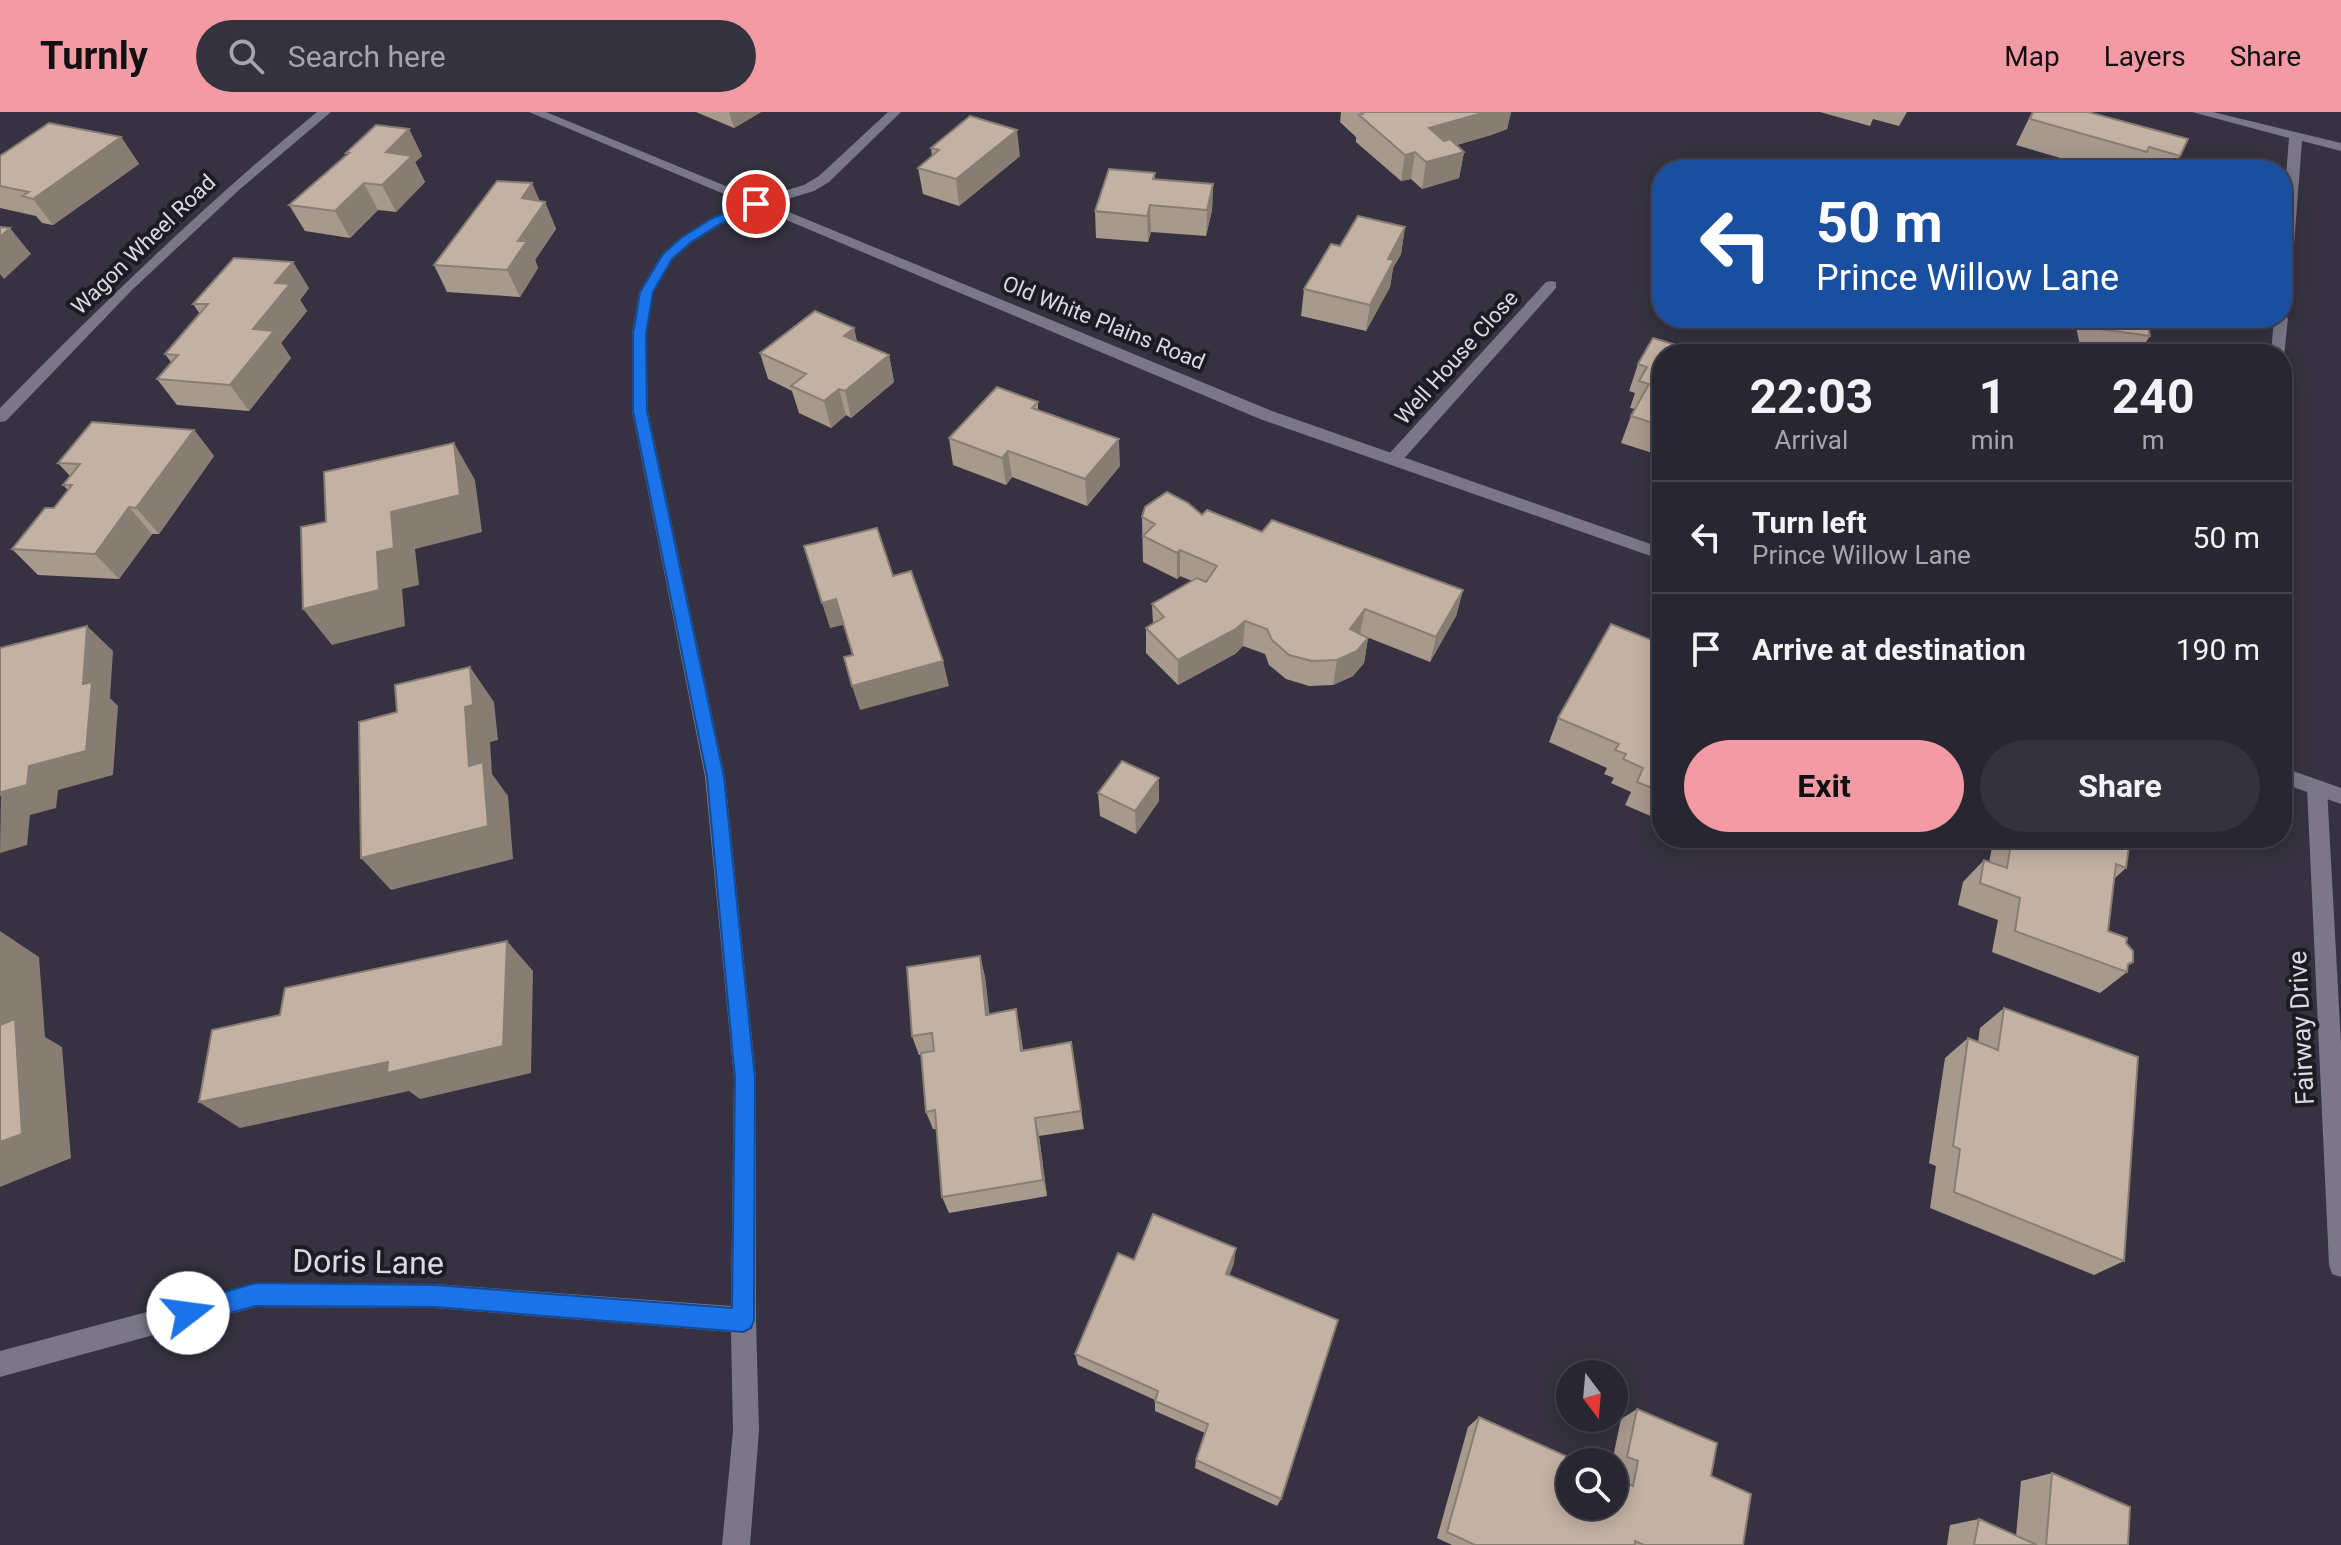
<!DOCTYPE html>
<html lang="en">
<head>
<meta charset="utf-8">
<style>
  body { margin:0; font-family:Roboto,sans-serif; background:#34323d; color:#f1f3f6; height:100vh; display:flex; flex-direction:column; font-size:30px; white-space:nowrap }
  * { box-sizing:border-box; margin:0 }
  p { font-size:26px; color:#a5a5ab }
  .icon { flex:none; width:44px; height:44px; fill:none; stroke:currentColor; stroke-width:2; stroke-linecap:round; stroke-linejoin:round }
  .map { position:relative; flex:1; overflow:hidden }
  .drawer { position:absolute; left:1652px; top:232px; width:640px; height:504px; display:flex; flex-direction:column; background:#282631; border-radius:32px; box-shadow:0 4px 20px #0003,0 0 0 2px #44434d }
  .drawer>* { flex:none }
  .banner { position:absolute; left:1652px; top:48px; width:640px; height:168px; border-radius:32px; box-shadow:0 4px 20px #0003,0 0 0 2px #44434d; background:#1a4fa0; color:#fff; overflow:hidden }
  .needle { width:52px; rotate:164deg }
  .tools { position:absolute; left:1556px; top:1248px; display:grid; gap:16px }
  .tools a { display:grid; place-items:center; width:72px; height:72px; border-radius:50%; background:#282631; box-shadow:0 4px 20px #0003,0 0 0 2px #44434d; font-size:40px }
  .pin { position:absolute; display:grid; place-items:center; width:68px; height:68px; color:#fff; margin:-34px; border:4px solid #fff; border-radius:50%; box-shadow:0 2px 8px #0007 }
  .me { position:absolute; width:88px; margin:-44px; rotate:75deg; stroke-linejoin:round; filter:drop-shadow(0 0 6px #0008) }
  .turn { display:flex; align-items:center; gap:28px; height:168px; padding:0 32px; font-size:36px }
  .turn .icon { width:104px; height:104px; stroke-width:2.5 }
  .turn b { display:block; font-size:56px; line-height:68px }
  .eta { display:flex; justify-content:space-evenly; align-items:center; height:136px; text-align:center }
  .eta b { font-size:48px; font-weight:700; line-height:56px }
  .button { display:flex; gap:16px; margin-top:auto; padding:16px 32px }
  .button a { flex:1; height:92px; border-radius:48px; background:#f49aa5; color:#111; font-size:32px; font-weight:700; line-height:92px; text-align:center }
  .button a+a { background:#34323d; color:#f1f3f6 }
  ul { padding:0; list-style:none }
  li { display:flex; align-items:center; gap:24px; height:112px; padding:0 32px; border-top:2px solid #44434d }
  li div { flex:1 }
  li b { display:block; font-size:30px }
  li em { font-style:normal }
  header { display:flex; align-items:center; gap:48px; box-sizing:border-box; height:112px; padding:0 40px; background:#f49aa5; color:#111 }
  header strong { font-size:38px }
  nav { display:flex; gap:44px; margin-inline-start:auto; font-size:28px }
  .search { width:560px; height:72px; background:#34323d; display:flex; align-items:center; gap:20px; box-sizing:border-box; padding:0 28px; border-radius:44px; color:#a5a5ab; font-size:30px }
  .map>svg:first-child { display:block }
</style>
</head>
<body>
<header>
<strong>Turnly</strong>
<div class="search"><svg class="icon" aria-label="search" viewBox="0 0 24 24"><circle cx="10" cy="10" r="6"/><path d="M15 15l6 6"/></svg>Search here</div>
<nav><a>Map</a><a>Layers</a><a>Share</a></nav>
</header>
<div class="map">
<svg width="2341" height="1433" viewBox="0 0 2341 1433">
  <rect width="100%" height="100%" fill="#363241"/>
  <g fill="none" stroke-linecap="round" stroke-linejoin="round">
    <path fill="#7b7788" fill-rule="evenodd" d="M317 0H331L239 78 132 178 6 309 0 310V296C102 192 205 92 317 0Z
      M888 0H901L829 70 814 79 761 95 720 113 690 132 673 147 653 180 646 222 648 299 725 665 756 966V1208L759 1319 750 1433H722L733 1319 731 1220 435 1196 256 1195 0 1265V1239L256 1171 435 1172 731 1194 734 966 705 665 632 299V222L639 180 662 142 680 126 710 107 751 89 804 73 819 64Z
      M2192 0H2213L2341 31V39L2302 29 2289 198 2283 202 2288 206 2284 245 2282 242H2271L2274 206H2282V113L2289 26Z
      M1551 169 1556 170V176L1400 351H1388V343L1546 170Z
      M2317 668 2324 670 2327 676 2341 932V1165L2332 1162 2329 1153 2307 676 2310 670Z"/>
    <path fill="#7b7788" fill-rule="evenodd" d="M529 0H546L1272 299 1662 436V448L1260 307Z
      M2282 655 2341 676V692L2282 671Z"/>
  </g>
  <path fill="#a8998d" d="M696 0H761L734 16Z
    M1341 0H1511L1507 17 1491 23 1457 33 1464 40 1459 66 1422 77 1411 67 1401 69 1356 30V25L1340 10Z
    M1820 0H1907L1899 14 1873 7 1870 14Z
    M2032 0H2088L2180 44 2171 58H2102L2016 33Z
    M409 17 422 44 415 50 425 70 396 100 378 98 350 126 305 119 289 93 347 43 346 41Z
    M121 25 139 52 53 113 42 111 36 104 0 96V44Z
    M931 36 1020 44 959 94 923 82 918 56 932 44Z
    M1155 61V67L1213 72 1212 98 1206 124 1151 120 1148 130 1096 126 1095 99Z
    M539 89 545 90 556 117 535 148 538 156 520 185 447 180 434 153Z
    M1405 115 1401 142 1393 156 1390 175 1366 219 1301 204 1304 177 1340 134Z
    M309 176 300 188 307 199 281 231 291 246 249 299 177 293 157 267 171 250 165 242 200 202 193 192Z
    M2074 206H2146L2150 224 2138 242H2082Z
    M854 216 857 230 889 243 894 270 851 306 846 303 831 316 799 301 792 279 768 267 760 241Z
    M1662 242V344L1621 331 1631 304 1635 297 1630 296 1635 281 1629 279 1638 252Z
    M1038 290V299L1120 354 1087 394 1012 365 1006 373 953 353 949 326Z
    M194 318 214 344 159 422H152L119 467 38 463 12 437 54 396 68 378 63 373 70 364 58 351Z
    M1202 403 1463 478 1456 504 1430 550 1364 524 1368 526 1364 551 1353 564 1333 573 1309 574 1286 567 1269 553 1265 542 1243 534 1235 542 1178 573 1146 541V516L1153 512 1152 492 1192 469 1180 464 1177 467 1143 450 1142 405Z
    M1662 521V709L1625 693 1631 680 1611 671 1614 666 1604 662 1607 656 1549 630 1558 606 1651 528Z
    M1098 681 1159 689 1136 722 1100 704Z
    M1994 726H2130L2126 756 2114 767 2108 819 2126 831 2133 850 2128 854 2127 860 2100 881 1992 840 1998 808 1958 793 1963 770 1984 748 1989 750Z
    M980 844 985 865 989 902 1020 917 1023 938 1071 930 1084 1017 1039 1024 1047 1084 949 1101 942 1085 937 1017H933L926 1000 921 943H919L912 924Z
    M2004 896 2124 1149 2094 1163 1930 1096 1936 1054 1929 1051 1945 946 1968 926 1978 930 1980 916Z
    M1134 1148 1234 1151 1229 1163 1281 1387 1277 1394 1195 1356 1196 1348 1205 1321 1155 1299V1288L1078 1253 1075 1242Z
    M1637 1297 1711 1364 1743 1433H1452L1437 1426 1468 1315 1479 1305 1620 1368 1622 1358 1614 1355V1350H1612L1621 1307Z
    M2052 1361 2128 1433H1947L1950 1413 1979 1407 2016 1424 2021 1369Z"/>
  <path fill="#887d73" d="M729 0H761L734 16Z
    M1486 0H1511L1507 17 1491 23 1424 42 1429 16Z
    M409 17 422 44 415 50 425 70 396 100 382 73 386 40Z
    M1017 18 1020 44 959 94 956 67Z
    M121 25 139 52 53 113 33 87Z
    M1415 40 1411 67 1401 69 1405 43Z
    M1464 40 1459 66 1422 77 1426 50Z
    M364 71 378 98 350 126 335 99Z
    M532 71 542 94 545 90 556 117 535 148 538 156 520 185 507 158 518 129 522 86Z
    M1213 72 1212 98 1206 124 1207 98Z
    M1150 93 1151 120 1148 130 1147 104Z
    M1405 115 1401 142 1393 156 1390 175 1366 219 1370 193 1388 147Z
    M10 116 31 142 4 167 0 162V125Z
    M293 150 309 176 300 188 307 199 281 231 291 246 249 299 230 273 253 217 275 171Z
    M854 216 860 243 844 224Z
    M889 243 894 270 851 306 845 279Z
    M839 277 846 303 831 316 824 289Z
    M194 318 214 344 159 422 136 396Z
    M1119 327 1120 354 1087 394 1085 367Z
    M454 331 475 368 482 420 415 437 419 473 402 477 405 514 332 533 303 497 377 440 391 400Z
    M1008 339 1012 365 1006 373 1002 346Z
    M129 395 152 422 119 467 95 442Z
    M1180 438V464L1177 467V441Z
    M1463 478 1456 504 1430 550 1436 525Z
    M836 487 843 513 830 516 822 491Z
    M1365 497 1360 522 1350 517Z
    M1245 509 1243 534 1235 542 1178 573V548Z
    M87 514 113 539 110 586 118 594 113 663 58 678 56 696 30 703 27 733 0 741 1 680 29 654 83 572Z
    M1368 526 1364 551 1353 564 1333 573 1337 548Z
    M943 549 949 574 860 598 852 574Z
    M470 555 494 590 498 628 490 630 492 662 508 684 513 747 391 778 361 746 469 654 465 595Z
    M1159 666V689L1136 722 1135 699Z
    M0 819 39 845 45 925 62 935 71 1046 0 1075Z
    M507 829 533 859 531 961 420 987 409 979 240 1016 199 990Z
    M980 844 985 865 992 922 986 903Z
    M1016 897 1020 917 1025 958 1021 939Z
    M1035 1006 1039 1024 1047 1084 1043 1068Z
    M1236 1136 1234 1151 1225 1175 1226 1162Z"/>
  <path fill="#c3b2a4" stroke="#887d73" stroke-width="2" d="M1361 0H1486L1429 16 1444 29 1450 27 1464 40 1426 50 1415 40 1405 43 1359 3 1363 2Z
    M2033 0H2088L2188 27 2180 44 2149 35 2147 40 2030 7Z
    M970 4 1017 18 956 67 918 56 939 38 931 36Z
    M49 11 121 25 33 87 22 84 29 80 0 74V44Z
    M376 13 409 17 386 40 412 44 382 73 364 71 335 99 289 93 349 41H346Z
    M1109 57 1155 61 1153 67 1213 72 1207 98 1150 93 1147 104 1095 99Z
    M497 69 532 71 522 86 545 90 518 129H527L507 158 434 153Z
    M1358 104 1405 115 1388 147 1394 148 1370 193 1304 177 1331 132 1340 134Z
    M0 115 10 116 0 125Z
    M234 146 293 150 275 171 290 172 253 217 274 219 230 273 157 267 178 243 165 242 208 192H193Z
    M815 199 854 216 844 224 889 243 845 279 839 277 824 289 791 274 806 262 760 241Z
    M2098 206H2146L2150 224 2100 217Z
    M1653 226 1703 241 1662 242V314L1631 304 1649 272 1639 269 1647 255 1638 252Z
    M997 275 1038 290 1032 296 1119 327 1085 367 1008 339 1002 346 949 326Z
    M92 310 194 318 136 396 129 395 95 442 12 437 45 396H54L72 373H63L80 352 58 351Z
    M454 331 460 383 391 400 394 436 377 440 379 478 303 497 301 415 326 410 324 360Z
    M1167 380 1188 391 1202 403 1207 398 1262 420 1272 408 1463 478 1436 525 1365 497 1350 517 1368 526 1357 539 1337 548 1312 549 1289 543 1272 528 1267 517 1245 509 1236 517 1178 548 1146 516 1164 505 1152 492 1197 466 1206 470 1217 454 1180 438 1177 441 1143 424 1155 412 1142 405 1145 395Z
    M877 416 893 464 911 459 943 549 852 574 844 545 853 543 836 487 822 491 804 434Z
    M1611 512 1651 528 1655 518 1662 521V680L1637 670 1643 656 1623 647 1626 642 1615 638 1619 632 1558 606Z
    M87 514 83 572 92 570 86 639 29 654 27 673 1 680 0 684V536Z
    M470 555 473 593 465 595 469 654 483 650 488 714 361 746 359 610 397 600 395 573Z
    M1122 649 1159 666 1135 699 1098 681Z
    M2012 726H2130L2126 756 2116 752 2108 819 2127 826 2126 831 2133 839V850L2128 852 2127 860 2015 819 2020 786 1980 771 1984 748 2007 756Z
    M507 829 503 934 387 961 388 950 199 990 212 918 280 903 285 876Z
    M980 844 986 903 1016 897 1021 939 1071 930 1081 999 1035 1006 1043 1068 942 1085 935 998 926 1000 921 941 934 939 932 921 912 924 907 855Z
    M2004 896 2138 945 2124 1149 1954 1080 1960 1037 1953 1034 1968 926 1998 938Z
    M15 907 22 1022 0 1030V913Z
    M1153 1102 1236 1136 1226 1162 1338 1208 1281 1387 1196 1348 1208 1312 1155 1289 1158 1279 1075 1242 1118 1141 1134 1148Z
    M1637 1297 1717 1331 1711 1364 1751 1382 1743 1433H1644L1635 1429V1433H1475L1447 1420 1479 1305 1579 1350H1570V1394H1614V1366L1633 1374 1638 1349 1627 1345Z
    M2052 1361 2130 1395 2128 1433H2046Z
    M1979 1407 2037 1433H1974Z"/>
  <path fill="#1a73e8" stroke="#114b97" stroke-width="2" d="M752 89 763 92 720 112 690 131 672 147 653 180 646 222 647 299 724 665 755 966 754 1208 751 1216 743 1220 435 1195 256 1194 188 1212 180 1209 177 1201 180 1193 256 1171 435 1173 732 1196 735 966 707 665 633 299V222L640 180 663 142 681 126 711 107Z"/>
  <g text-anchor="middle" stroke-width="8" stroke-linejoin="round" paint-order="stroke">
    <g font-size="22" fill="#dbd9e3" stroke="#1d1b22">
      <text transform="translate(143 132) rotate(-44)" y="8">Wagon Wheel Road</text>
      <text transform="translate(1104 210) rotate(22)" y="8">Old White Plains Road</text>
      <text transform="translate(1456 245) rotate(-48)" y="8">Well House Close</text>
    </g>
    <g font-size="26" fill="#dbd9e3" stroke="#1d1b22">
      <text transform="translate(2301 916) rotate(-93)" y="9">Fairway Drive</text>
    </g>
    <g font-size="32" fill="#dbd9e3" stroke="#1d1b22">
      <text transform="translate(368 1150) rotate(1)" y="11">Doris Lane</text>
    </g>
  </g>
</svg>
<div class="tools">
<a><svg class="needle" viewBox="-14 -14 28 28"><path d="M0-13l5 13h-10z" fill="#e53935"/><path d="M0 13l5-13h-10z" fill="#a5a5ab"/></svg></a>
<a><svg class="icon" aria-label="search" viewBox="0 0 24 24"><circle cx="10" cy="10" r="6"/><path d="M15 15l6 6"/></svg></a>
</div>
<div class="pin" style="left:756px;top:92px;background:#d93025"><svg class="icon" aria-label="arrive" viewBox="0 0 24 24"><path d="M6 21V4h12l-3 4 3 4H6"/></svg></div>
<svg class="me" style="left:188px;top:1201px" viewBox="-20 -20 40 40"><circle r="19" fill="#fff"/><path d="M0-13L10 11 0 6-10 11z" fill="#1a73e8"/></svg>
<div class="banner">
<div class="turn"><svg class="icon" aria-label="left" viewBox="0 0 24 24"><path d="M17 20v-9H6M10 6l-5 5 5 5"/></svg><div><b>50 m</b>Prince Willow Lane</div></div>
</div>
<section class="drawer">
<div class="eta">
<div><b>22:03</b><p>Arrival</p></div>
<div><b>1</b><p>min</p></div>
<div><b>240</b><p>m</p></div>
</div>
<ul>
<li><svg class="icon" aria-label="left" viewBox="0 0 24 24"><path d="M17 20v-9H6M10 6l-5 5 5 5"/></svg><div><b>Turn left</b><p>Prince Willow Lane</p></div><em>50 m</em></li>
<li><svg class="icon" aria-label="arrive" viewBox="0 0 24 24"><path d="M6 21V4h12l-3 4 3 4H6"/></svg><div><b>Arrive at destination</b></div><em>190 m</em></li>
</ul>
<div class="button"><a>Exit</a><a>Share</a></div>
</section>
</div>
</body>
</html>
